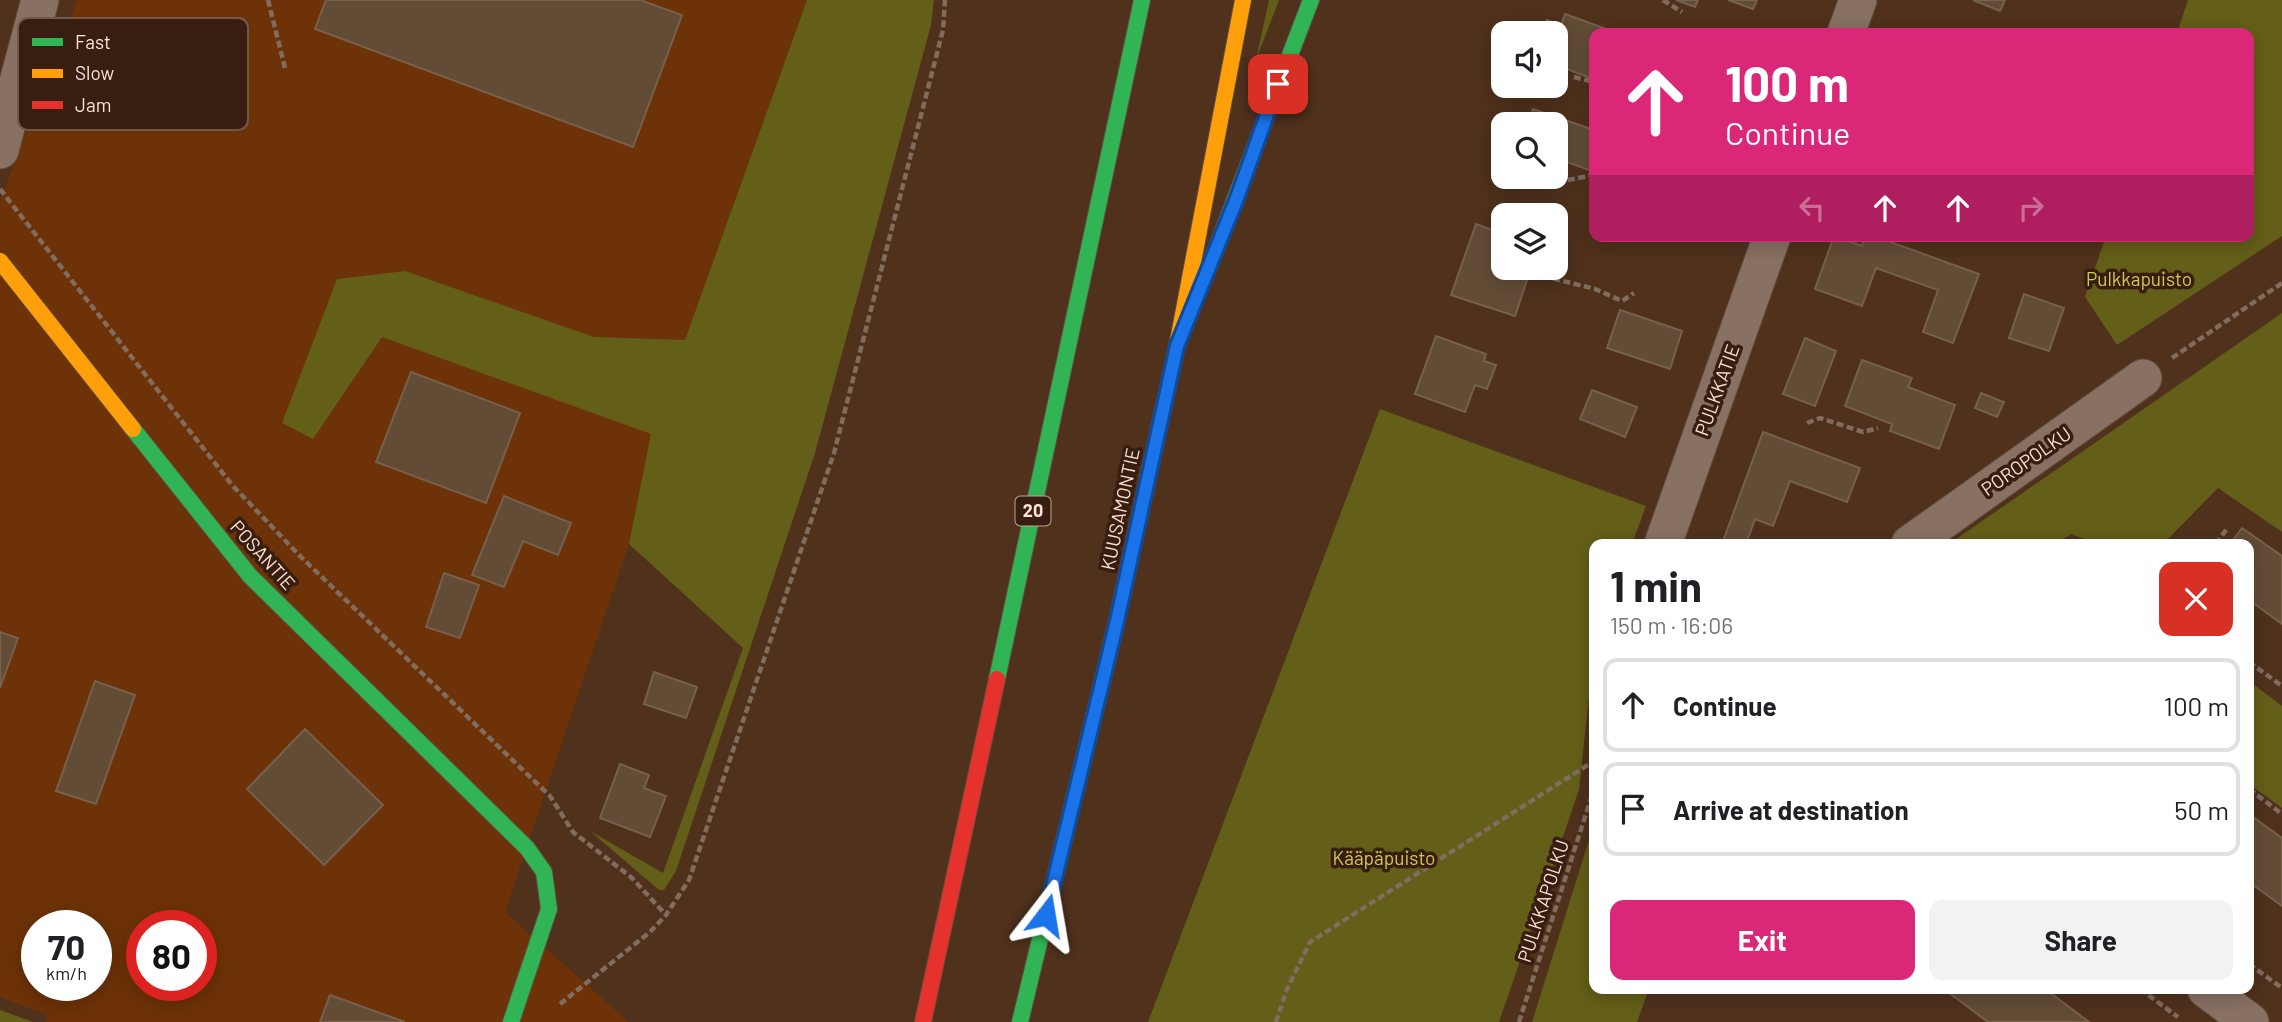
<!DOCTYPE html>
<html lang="en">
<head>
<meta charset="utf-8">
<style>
  body { margin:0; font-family:Barlow,sans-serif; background:#f2f2f2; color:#202124; height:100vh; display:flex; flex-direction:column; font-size:26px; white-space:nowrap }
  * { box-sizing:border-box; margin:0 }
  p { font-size:23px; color:#757577 }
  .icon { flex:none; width:38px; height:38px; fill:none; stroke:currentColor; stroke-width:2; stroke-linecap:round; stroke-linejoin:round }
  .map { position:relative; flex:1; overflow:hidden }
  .sheet { position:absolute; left:1589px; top:539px; width:665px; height:455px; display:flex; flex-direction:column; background:#fff; border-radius:14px; box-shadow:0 4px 18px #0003 }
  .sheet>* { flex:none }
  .hud { position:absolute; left:1589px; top:28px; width:665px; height:214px; border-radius:14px; box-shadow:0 4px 18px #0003; background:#db2777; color:#fff; overflow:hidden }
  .controls { position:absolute; left:1491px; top:21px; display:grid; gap:14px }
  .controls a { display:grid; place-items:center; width:77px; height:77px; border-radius:14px; background:#fff; box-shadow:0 4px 18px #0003; font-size:35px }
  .speed { position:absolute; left:21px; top:910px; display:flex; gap:14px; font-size:35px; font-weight:700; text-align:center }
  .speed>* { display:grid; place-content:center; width:91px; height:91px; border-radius:50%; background:#fff; box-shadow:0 4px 18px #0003; line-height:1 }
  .speed small { font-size:18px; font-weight:400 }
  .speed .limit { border:10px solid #d22; background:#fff; color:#111 }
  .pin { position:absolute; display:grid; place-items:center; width:60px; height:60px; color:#fff; margin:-30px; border-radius:14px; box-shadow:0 4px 10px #0006 }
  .me { position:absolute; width:77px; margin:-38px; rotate:14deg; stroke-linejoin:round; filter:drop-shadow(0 0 5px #0008) }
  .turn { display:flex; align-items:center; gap:24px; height:147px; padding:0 21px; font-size:32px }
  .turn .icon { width:91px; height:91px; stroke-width:2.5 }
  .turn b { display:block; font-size:49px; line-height:60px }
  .lanes { display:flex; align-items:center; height:66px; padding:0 21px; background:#0003; justify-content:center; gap:35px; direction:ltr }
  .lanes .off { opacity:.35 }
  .round { display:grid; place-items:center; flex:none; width:74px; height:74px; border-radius:14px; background:#f2f2f2 }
  .summary { display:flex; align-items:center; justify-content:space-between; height:119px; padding:0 21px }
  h1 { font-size:42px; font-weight:700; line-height:52px }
  .primary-button { display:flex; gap:14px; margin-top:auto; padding:14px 21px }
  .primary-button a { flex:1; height:80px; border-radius:14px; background:#db2777; color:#fff; font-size:28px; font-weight:700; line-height:80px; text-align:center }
  .primary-button a+a { background:#f2f2f2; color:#202124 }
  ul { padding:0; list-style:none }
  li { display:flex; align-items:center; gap:21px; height:94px; margin:0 14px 10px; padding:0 7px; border:4px solid #e0e0e0; border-radius:14px }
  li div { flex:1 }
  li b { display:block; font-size:26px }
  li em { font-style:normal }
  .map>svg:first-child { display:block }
</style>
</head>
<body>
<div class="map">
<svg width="2282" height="1022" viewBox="0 0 2282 1022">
  <rect width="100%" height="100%" fill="#4f311c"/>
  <path fill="#6d3207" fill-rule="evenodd" d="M77 0H807L652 434 629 544 505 912 629 1022H46L47 1015 0 997V201ZM37 926H96V985H37ZM142 926H201V985H142Z"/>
  <path fill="#635e18" d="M807 0H934L931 25 815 453 676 871 664 890H659L590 831 663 873 743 648 629 544 651 434 382 337 313 439 282 423 337 279 405 271 594 337 685 340Z
    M1270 0H1279L1256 60 1269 0Z
    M2188 0H2282V236L2117 345 2085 297 2106 236H2249V33H2177Z
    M2282 313V532L2218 488 2163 544H2097L2071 534 2056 544H1949Z
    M1380 409 1646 506 1632 544H1594V650L1579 790 1499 1022H1148Z
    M2249 681 2282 706V808L2249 784Z
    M1594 824V989H1649L1637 1022H1532Z
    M0 1010 33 1022H0Z"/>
  <path fill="#624c36" stroke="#77604c" stroke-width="2" d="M326 0H640L682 15 633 147 315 29Z
    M1676 0H1698L1695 7Z
    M1728 0H1757L1753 9Z
    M1973 0H2005L2000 11Z
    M1565 14 1612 31 1611 33H1594L1593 79 1567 69 1564 78 1556 75V33H1542L1547 20 1561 25Z
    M1533 109 1594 130 1592 171 1556 158V124H1528Z
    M1503 141V177L1492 173Z
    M1504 177H1534L1530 186Z
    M1476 224 1503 234V268H1531L1515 316 1451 295Z
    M1834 236 1862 246 1865 236H1874L1979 274 1953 343 1923 332 1938 290 1876 268 1862 306 1815 289Z
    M2024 294 2064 308 2049 351 2009 338Z
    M1620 310 1682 331 1670 369 1607 348Z
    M1436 336 1486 354 1484 361 1496 365 1487 389 1475 385 1465 412 1415 394Z
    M1805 338 1836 351 1815 406 1783 394Z
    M1862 360 1912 378 1908 387 1955 405 1939 449 1890 431 1892 424 1845 406Z
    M411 372 520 413 486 503 376 462Z
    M1592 390 1637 407 1625 437 1580 419Z
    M1981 393 2004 402 1997 417 1975 408Z
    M1763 432 1860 468 1847 502 1790 481 1773 526 1755 519 1746 544H1722Z
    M504 496 571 523 558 555 523 541 504 587 472 575Z
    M2242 528 2282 556V624L2249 600V544H2230Z
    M444 573 479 585 460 638 426 627Z
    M0 632 18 638 0 688Z
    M654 672 697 687 686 718 644 704Z
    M95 681 135 695 96 804 56 791Z
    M305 729 383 805 324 865 247 789Z
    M620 764 649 775 644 788 666 796 650 837 600 818Z
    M2249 814 2282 838V906L2249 882Z
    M1944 989H2045L2089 1022H1988Z
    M330 995 405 1022H320Z"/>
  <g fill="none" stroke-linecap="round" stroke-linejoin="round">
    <g stroke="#634c3d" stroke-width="39">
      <path id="street" d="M1846 33 1858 0
        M0 150 40 0
        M1663 544 1772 236
        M1910 544 2143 378
        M2206 989 2250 1022"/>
    </g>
    <g stroke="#634c3d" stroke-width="18">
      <path id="fast" d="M1211 262 1311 0
        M133 429 250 576 527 848 544 872 549 909 511 1022
        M997 679 1142 0
        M1020 1022 1117 620 1160 423"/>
    </g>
    <g stroke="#634c3d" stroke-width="18">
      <path id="slow" d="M0 261 133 429
        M1160 423 1177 346 1243 0"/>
    </g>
    <g stroke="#634c3d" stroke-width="18">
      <path id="jam" d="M923 1022 997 679"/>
    </g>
    <path stroke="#816c5e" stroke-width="4.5" stroke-dasharray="7 3.5" stroke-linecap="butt" d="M268 0 285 68
      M1663 0 1682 12
      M1574 77 1594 82
      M1537 186 1594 175
      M0 189 232 485 301 557 550 796 573 832 632 878 666 915
      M1543 276 1595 289 1622 301 1634 293
      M2172 358 2282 283
      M1807 423 1820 418 1863 432 1878 428
      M2216 544 2228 527
      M2249 662 2282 686
      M2249 789 2282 814
      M2249 964 2282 988
      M2140 989 2178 1017
      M560 1004 650 932 666 915 689 880 834 453 943 30 945 0
      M1276 1022 1287 989 1310 942 1594 761
      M1519 1022 1594 789"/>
    <use href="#street" stroke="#887163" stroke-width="37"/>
    <use href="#fast" stroke="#30b455" stroke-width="16"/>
    <use href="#slow" stroke="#ff9f0a" stroke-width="16"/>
    <use href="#jam" stroke="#e5322d" stroke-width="16"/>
  </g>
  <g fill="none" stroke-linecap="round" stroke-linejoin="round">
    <g stroke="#114b97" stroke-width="18">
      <path id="route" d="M1046 915 1117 621 1177 346 1237 198 1278 84"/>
    </g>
    <use href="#route" stroke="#1a73e8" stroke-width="12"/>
  </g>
  <g text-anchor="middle" stroke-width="7" stroke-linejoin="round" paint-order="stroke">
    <rect fill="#381e10" stroke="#c3a698" stroke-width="2" x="1015.5" y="496.5" width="35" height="29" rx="5"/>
    <g font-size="18" font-weight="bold" fill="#fee1d2">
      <text x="1033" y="517">20</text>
    </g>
    <g font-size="19" fill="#cbca54" stroke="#381e10">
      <text x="2139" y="286">Pulkkapuisto</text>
      <text x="1384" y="865">Kääpäpuisto</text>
    </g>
    <g font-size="19" fill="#fee1d2" stroke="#381e10">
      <text transform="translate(1717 390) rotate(-70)" y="7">PULKKATIE</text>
      <text transform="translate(2026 461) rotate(-35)" y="7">POROPOLKU</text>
      <text transform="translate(1120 509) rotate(-78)" y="7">KUUSAMONTIE</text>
      <text transform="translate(263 555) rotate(48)" y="7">POSANTIE</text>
      <text transform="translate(1543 901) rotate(-72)" y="7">PULKKAPOLKU</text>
    </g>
  </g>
  <rect x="18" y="18" width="230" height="112" rx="10" fill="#381e10" stroke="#73584a" stroke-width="2"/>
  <rect x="32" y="38" width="31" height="8" fill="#30b455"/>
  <rect x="32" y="69" width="31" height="9" fill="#ff9f0a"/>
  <rect x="32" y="101" width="31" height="8" fill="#e5322d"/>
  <g font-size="19" fill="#fee1d2">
    <text x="75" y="49">Fast</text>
    <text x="75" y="80">Slow</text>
    <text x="75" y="112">Jam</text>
  </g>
</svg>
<div class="controls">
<a><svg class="icon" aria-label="sound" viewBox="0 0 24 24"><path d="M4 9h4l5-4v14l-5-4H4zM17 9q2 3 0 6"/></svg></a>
<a><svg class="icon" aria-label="search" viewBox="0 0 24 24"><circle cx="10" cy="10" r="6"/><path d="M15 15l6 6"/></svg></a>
<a><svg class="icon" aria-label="layers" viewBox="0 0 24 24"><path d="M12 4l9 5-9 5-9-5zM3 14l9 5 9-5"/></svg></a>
</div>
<div class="speed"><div>70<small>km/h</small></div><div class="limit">80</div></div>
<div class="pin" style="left:1278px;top:84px;background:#d93025"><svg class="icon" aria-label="arrive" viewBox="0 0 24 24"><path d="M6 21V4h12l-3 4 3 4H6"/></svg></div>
<svg class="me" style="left:1046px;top:915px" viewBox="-20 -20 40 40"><path d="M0-17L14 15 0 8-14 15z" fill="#1a73e8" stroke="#fff" stroke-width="4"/></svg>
<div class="hud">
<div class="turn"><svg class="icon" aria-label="ahead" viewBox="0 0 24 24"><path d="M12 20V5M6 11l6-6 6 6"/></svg><div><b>100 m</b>Continue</div></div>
<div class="lanes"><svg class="icon off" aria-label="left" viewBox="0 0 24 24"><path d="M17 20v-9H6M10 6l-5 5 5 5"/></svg><svg class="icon" aria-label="ahead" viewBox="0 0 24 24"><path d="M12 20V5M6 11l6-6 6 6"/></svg><svg class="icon" aria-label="ahead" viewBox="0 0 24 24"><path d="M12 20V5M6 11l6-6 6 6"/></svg><svg class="icon off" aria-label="right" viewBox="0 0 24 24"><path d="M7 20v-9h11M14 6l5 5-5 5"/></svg></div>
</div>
<section class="sheet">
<div class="summary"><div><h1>1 min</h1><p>150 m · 16:06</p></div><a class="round" style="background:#d93025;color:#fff"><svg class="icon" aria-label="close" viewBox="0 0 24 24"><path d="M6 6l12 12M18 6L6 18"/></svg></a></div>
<ul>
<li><svg class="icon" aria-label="ahead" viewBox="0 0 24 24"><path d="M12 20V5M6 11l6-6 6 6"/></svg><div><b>Continue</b></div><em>100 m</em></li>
<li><svg class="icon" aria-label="arrive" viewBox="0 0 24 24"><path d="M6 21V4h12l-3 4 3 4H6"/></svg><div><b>Arrive at destination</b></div><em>50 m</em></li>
</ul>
<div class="primary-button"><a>Exit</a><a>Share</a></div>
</section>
</div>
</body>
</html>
